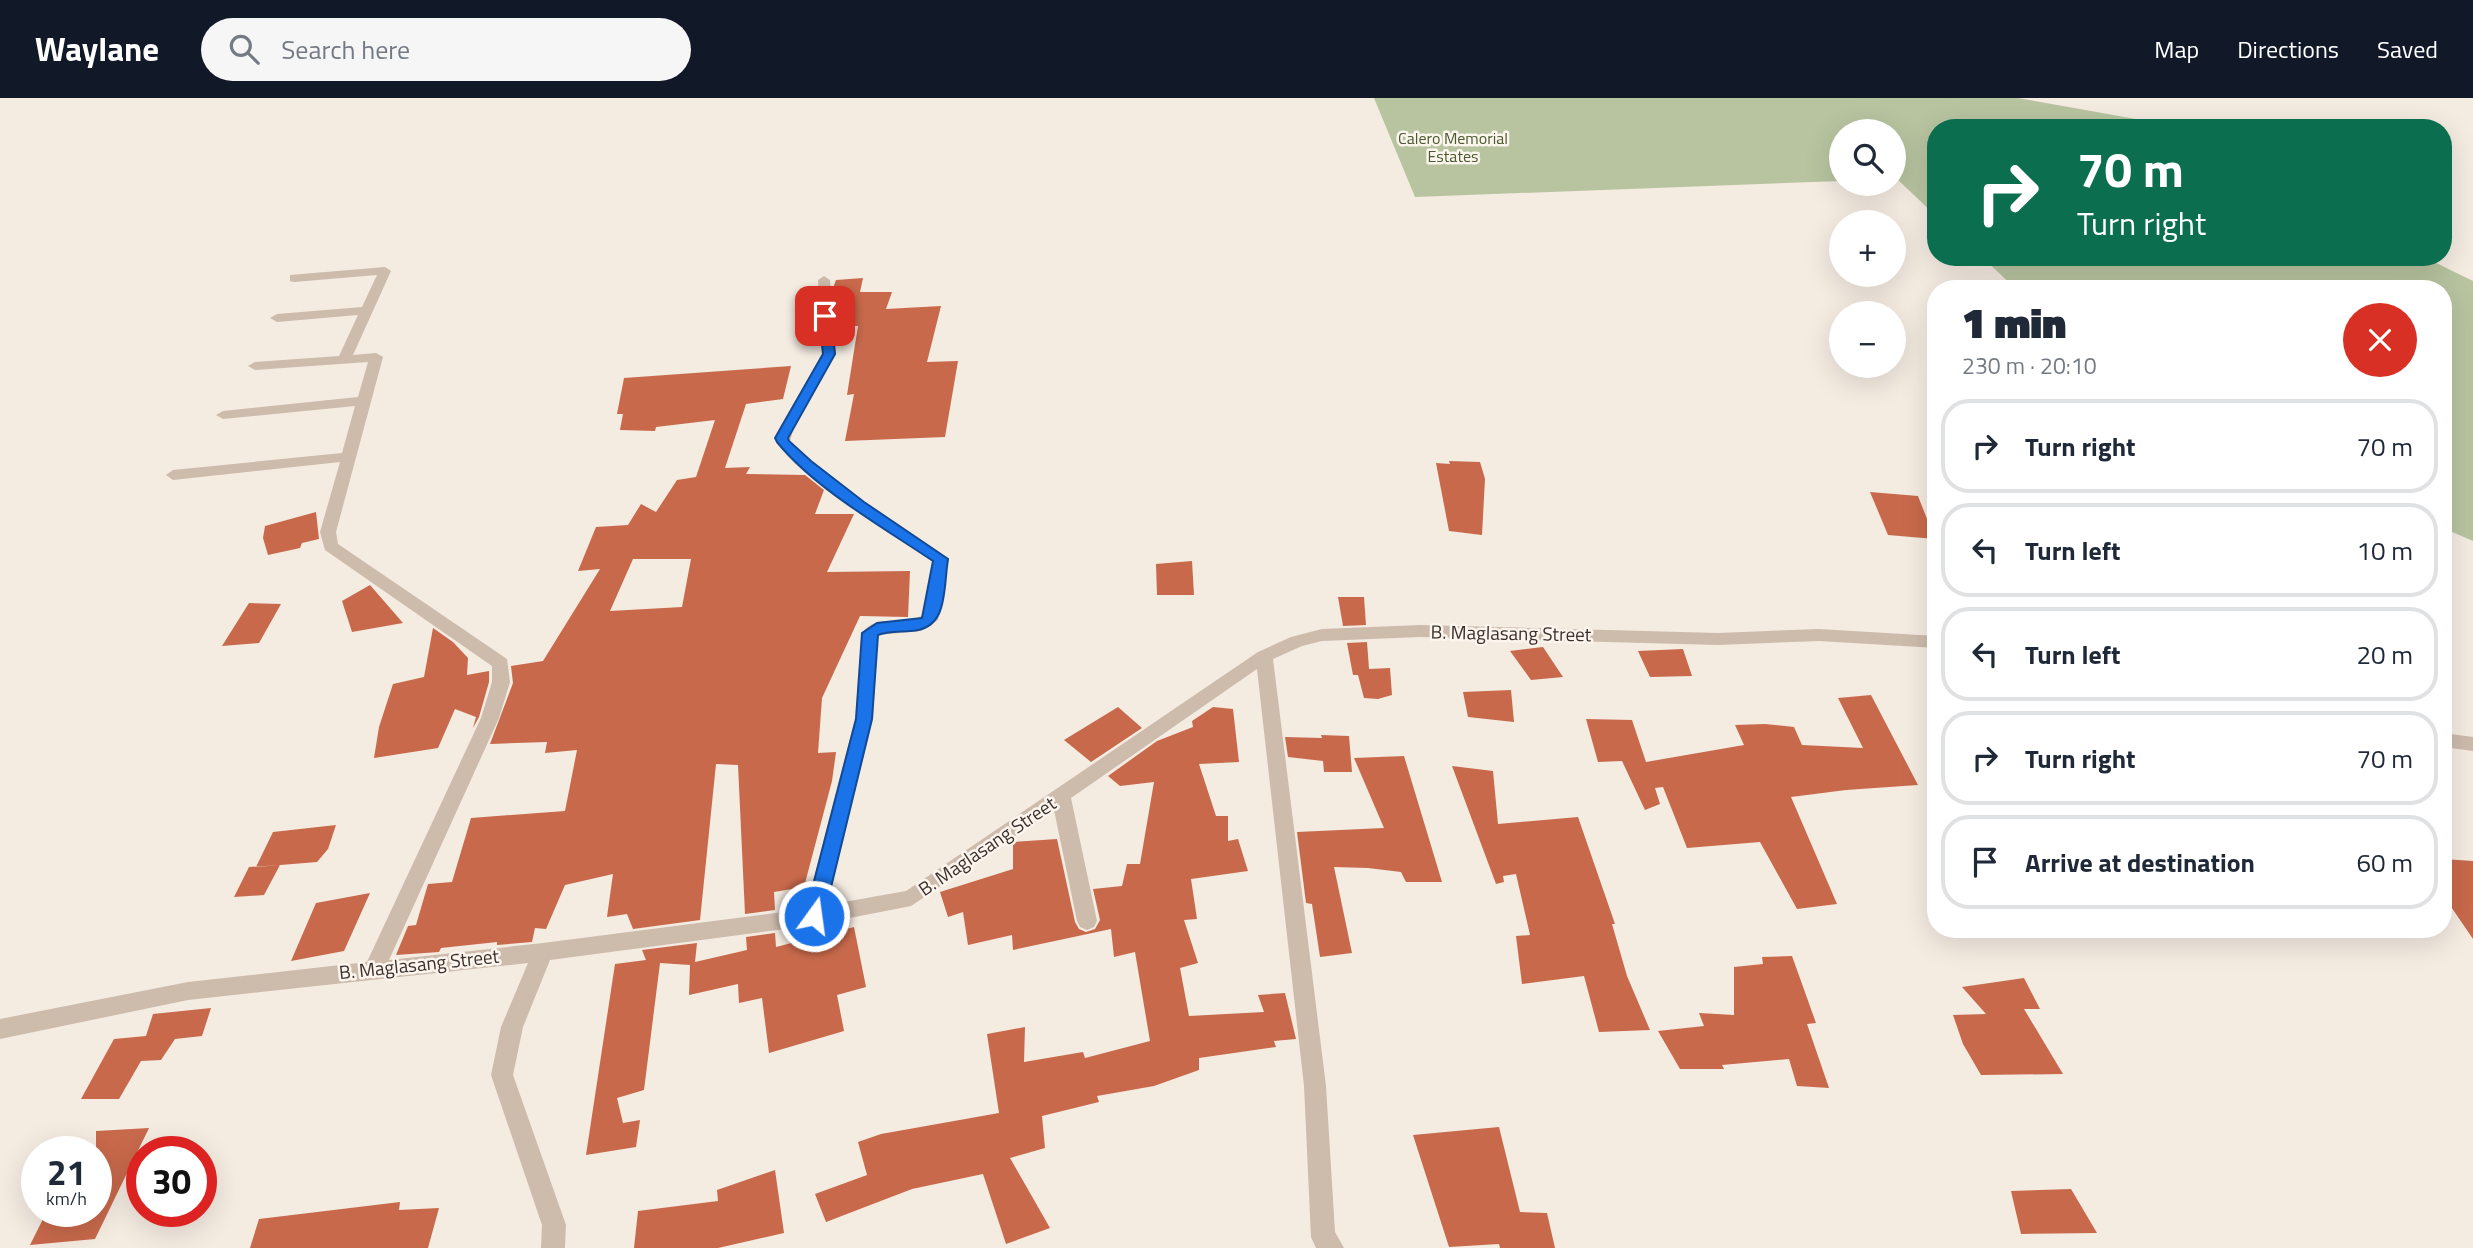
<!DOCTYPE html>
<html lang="en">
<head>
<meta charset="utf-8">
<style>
  body { margin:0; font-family:"Titillium Web",sans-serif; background:#f6f6f7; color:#1f2937; height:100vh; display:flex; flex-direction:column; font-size:26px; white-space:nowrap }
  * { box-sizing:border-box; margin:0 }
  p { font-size:23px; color:#747a83 }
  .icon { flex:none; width:38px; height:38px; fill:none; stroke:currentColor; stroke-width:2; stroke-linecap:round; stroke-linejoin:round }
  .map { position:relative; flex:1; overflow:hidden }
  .sheet { position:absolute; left:1927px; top:182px; width:525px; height:658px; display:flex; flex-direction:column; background:#fff; border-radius:28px; box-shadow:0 7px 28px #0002 }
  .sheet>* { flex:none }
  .banner { position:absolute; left:1927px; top:21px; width:525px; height:147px; border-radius:28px; box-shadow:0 7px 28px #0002; background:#0b6e4f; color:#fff; overflow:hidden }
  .buttons { position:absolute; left:1829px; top:21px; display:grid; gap:14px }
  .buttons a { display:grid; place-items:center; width:77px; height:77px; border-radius:50%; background:#fff; box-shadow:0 7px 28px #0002; font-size:35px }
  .speed { position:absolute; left:21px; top:1038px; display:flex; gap:14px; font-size:35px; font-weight:700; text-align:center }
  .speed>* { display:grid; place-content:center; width:91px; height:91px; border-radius:50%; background:#fff; box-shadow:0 7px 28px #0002; line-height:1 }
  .speed small { font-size:18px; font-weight:400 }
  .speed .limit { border:10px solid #d22; background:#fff; color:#111 }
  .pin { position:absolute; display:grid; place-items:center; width:60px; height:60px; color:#fff; margin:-30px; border-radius:14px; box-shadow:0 4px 10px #0006 }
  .me { position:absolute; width:77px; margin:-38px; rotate:14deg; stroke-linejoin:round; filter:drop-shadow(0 0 5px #0008) }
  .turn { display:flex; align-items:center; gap:24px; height:147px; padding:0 35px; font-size:32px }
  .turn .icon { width:91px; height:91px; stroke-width:2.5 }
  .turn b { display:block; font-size:49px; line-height:60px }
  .round { display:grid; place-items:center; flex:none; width:74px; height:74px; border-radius:37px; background:#f6f6f7 }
  .summary { display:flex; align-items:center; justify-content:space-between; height:119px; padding:0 35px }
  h1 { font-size:42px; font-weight:800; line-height:52px }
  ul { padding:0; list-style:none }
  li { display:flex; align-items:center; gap:21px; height:94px; margin:0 14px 10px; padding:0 21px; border:4px solid #e0e1e3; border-radius:28px }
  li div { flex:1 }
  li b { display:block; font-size:26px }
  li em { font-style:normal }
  header { display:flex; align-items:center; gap:42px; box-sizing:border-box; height:98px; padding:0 35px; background:#111827; color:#fff }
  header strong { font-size:33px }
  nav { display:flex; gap:38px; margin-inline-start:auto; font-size:24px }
  .search { width:490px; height:63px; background:#f6f6f7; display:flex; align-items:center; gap:18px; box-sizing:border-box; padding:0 24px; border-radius:38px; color:#747a83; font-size:26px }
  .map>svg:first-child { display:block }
</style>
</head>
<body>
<header>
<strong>Waylane</strong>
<div class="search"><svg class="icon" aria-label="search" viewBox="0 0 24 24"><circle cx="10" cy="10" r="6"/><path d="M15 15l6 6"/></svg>Search here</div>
<nav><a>Map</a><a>Directions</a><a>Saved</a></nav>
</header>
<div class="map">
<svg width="2473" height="1150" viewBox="0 0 2473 1150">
  <rect width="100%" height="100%" fill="#f4ebe1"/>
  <path fill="#b8c4a0" d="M1374 0H2018L2186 30H1936L1935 117 1897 81H1894V33H1841V83L1415 99Z
    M1982 159H2424L2473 183V443L2443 430V191H2016Z"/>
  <path fill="#c8694b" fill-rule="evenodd" d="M863 180 860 194H892L886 211 941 208 927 264 958 263 945 339 845 343 854 296 847 297 858 228H836L833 190 836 182Z
    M791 268 783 301 746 306 725 370 750 369 746 376 805 377 824 392 815 416H854L827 474 910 473 908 519 860 518 822 600 818 655 836 654 832 683 804 789 774 794 775 812 745 816 738 667 716 666 700 822 633 831 627 816 607 819 613 776 565 787 546 831 535 830 532 844 497 847V844L441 850 439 854 396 857 408 828 416 827 428 786 452 784 471 720 565 713 577 652 545 655 547 644 490 646 513 585 511 568 543 563 600 471 578 473 596 429 628 427 641 406 656 414 677 382 696 379 715 322 656 329 655 333 620 332 623 316H617L624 280ZM633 461H691L682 509 610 513Z
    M1449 363 1480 364 1485 381 1482 437 1449 433 1436 365 1450 366Z
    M1870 394 1918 398 1935 441 1888 437Z
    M316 414 319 441 302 445 300 450 268 457 263 440 265 428Z
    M1192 463 1194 497H1157L1156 466Z
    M370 487 403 525 352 534 342 503Z
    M1338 499H1364L1366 527 1343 528Z
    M249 505 281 506 259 545 222 548Z
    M433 530 453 544 468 560 467 577 489 573V584L479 619 473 630 476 619 455 611 438 650 374 660 379 629 393 586 424 579Z
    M1367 544 1369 571 1390 570 1392 597 1378 601 1364 600 1358 577H1353L1347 545Z
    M1543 549 1563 579 1531 582 1510 553Z
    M1683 551 1692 578 1650 579 1638 553Z
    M1511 592 1514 624 1468 619 1463 594Z
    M1871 597 1918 687 1846 692 1791 699 1837 806 1797 811 1760 744 1687 750 1663 689 1655 690 1660 706 1645 712 1622 663 1598 664 1586 621 1632 622 1646 664 1744 647 1735 627 1765 626 1794 629 1802 647 1863 650 1838 600Z
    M1118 609 1142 630 1091 664 1064 642Z
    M1213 609 1233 611 1239 664 1199 666 1216 718H1228V743L1238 741 1248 773 1191 781 1197 821 1184 822 1198 865 1180 870 1189 918 1264 914 1258 897 1285 895 1296 941 1274 943 1276 949 1199 960V972L1154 988 1097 998 1099 1004 1042 1018 1045 1050 1010 1060 1050 1130 1006 1146 983 1076 912 1091 826 1124 815 1096 867 1077 858 1044 881 1036 999 1015 987 936 1025 929 1024 964 1083 954 1085 960 1150 943 1135 854 1114 859 1111 831 1013 852 1012 837 968 847 963 814 948 819 940 794 1013 771V744L1057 741 1075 824 1079 831 1086 834 1095 831 1100 822 1093 791 1122 788 1127 766H1140L1154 684 1120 688 1108 678 1157 643 1193 629 1192 623Z
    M1321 637 1349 638 1352 674H1324L1323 663 1288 659 1285 639 1322 640Z
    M1404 658 1442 784H1406L1401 774 1368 770 1334 769 1352 855 1320 859 1312 806 1306 805 1297 734 1384 730 1354 660Z
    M1452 668 1493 673 1498 726 1578 719 1615 826H1612L1627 878 1650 932 1599 934 1584 878 1522 886 1516 838 1530 837 1516 776 1503 778 1504 784 1496 786Z
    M336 727 328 751 317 764 256 769 273 734Z
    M2443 761 2473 763V841L2443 797Z
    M280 767 264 797 234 799 249 769Z
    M370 795 344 853 291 863 316 805Z
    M854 829 866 889 837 897 844 933 769 955 762 900 739 905 738 886 689 897 690 867 660 865 644 992 617 1000 623 1025 640 1022 636 1049 586 1057 615 866 646 862 642 852 697 845 695 864 747 852 746 839 775 835 776 849Z
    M1792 858 1816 925 1807 926 1829 990 1797 988 1789 961 1722 967 1724 971H1680L1658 933 1704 928 1699 915 1734 917V869L1763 866 1762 859Z
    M2024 880 2040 911H2024L2063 976 1981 977 1963 946 1953 917 1986 916 1962 889Z
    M211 910 202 938 175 941 161 962 141 963 119 1001H81L114 941 146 938 153 916Z
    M1499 1029 1520 1114 1547 1115 1555 1150H1500L1499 1146 1449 1149 1413 1037Z
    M149 1030 95 1141 30 1147 47 1113H96V1033Z
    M775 1072 784 1135 718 1150H634L638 1113 718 1103 717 1092Z
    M2071 1091 2097 1135 2021 1136 2011 1093Z
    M400 1104 399 1112 439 1110 428 1150H250L259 1121Z"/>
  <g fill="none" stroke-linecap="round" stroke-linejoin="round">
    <path fill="#cdbbac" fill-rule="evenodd" d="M385 169 391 173 353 257 376 255 383 259 336 434 338 446 507 561 510 584 499 620 389 862 543 845 806 811 855 621 862 535C876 514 906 530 924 516L933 463C885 431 811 388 776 344L780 329 822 256 818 182 824 178 830 182 836 256 794 329 790 343 811 363 864 404 949 461 938 522 921 533 878 537 873 621 827 807 906 793 1258 554 1291 539 1322 531 1420 527 1718 535 1819 531 1936 538V550L1819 543 1718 547 1420 539 1322 543 1302 548 1273 561 1326 988 1335 1134 1344 1150H1316L1311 1139 1304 988 1257 571 1071 700 1097 823 1094 829 1087 832 1080 829 1077 823 1054 712 911 808 814 827 550 862 523 929 513 977 566 1127 565 1150H541L542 1127 491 977 501 929 528 865 188 902 0 941V921L188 884 367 864 481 620 492 584V568L325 452 320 434 340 364 173 382 166 377 173 372 342 355 355 308 223 321 216 317 223 313 358 299 368 264 255 272 248 268 255 264 339 258 358 217 277 224 270 220 277 216 362 209 377 177 294 184 290 183V177Z
      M2443 635 2473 639V653L2443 649Z"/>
  </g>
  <path fill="#1a73e8" stroke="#114b97" stroke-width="2" d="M825 215 831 218 835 256 788 340 789 343 811 363 864 404 948 461C943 491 949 531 911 533 900 534 887 533 878 537L872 621 824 818 821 824 814 826 808 824 805 818 856 621 862 535 877 525 922 520 933 463C884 430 814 390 777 344L775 340 823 256 819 218Z"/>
  <g text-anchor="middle" stroke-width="5" stroke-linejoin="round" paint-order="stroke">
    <g font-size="16" fill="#4a5a2e" stroke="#fbf5ee">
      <text x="1453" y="46">Calero Memorial<tspan x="1453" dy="18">Estates</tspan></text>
    </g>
    <g font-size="19" fill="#3b302b" stroke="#fbf5ee">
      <text transform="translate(1511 535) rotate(1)" y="7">B. Maglasang Street</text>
      <text transform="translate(987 748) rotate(-34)" y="7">B. Maglasang Street</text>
      <text transform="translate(419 866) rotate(-6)" y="7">B. Maglasang Street</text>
    </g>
  </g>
</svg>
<div class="buttons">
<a><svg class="icon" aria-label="search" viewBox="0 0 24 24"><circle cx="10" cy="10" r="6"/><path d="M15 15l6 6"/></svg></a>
<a>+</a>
<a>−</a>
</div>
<div class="speed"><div>21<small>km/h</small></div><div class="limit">30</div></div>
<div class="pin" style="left:825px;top:218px;background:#d93025"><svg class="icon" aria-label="arrive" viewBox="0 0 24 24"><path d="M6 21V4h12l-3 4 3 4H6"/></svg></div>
<svg class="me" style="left:814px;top:818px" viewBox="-20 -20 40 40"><circle r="17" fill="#1a73e8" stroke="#fff" stroke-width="3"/><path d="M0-11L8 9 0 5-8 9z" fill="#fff"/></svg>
<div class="banner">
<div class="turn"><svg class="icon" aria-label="right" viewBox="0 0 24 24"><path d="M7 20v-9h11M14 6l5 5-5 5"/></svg><div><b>70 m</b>Turn right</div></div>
</div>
<section class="sheet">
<div class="summary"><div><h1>1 min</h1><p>230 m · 20:10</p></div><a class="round" style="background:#d93025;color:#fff"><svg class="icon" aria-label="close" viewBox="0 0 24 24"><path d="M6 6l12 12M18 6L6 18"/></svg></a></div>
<ul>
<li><svg class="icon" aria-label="right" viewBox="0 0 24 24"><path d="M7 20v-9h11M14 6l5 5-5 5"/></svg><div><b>Turn right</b></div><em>70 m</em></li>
<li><svg class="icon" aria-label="left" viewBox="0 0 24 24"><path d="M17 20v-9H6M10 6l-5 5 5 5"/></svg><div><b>Turn left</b></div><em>10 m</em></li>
<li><svg class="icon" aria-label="left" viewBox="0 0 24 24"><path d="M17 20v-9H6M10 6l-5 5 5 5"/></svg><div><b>Turn left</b></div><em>20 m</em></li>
<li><svg class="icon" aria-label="right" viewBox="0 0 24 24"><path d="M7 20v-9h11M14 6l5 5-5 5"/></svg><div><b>Turn right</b></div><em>70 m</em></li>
<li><svg class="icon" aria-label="arrive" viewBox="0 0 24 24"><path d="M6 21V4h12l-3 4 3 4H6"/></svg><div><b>Arrive at destination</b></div><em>60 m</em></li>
</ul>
</section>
</div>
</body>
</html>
